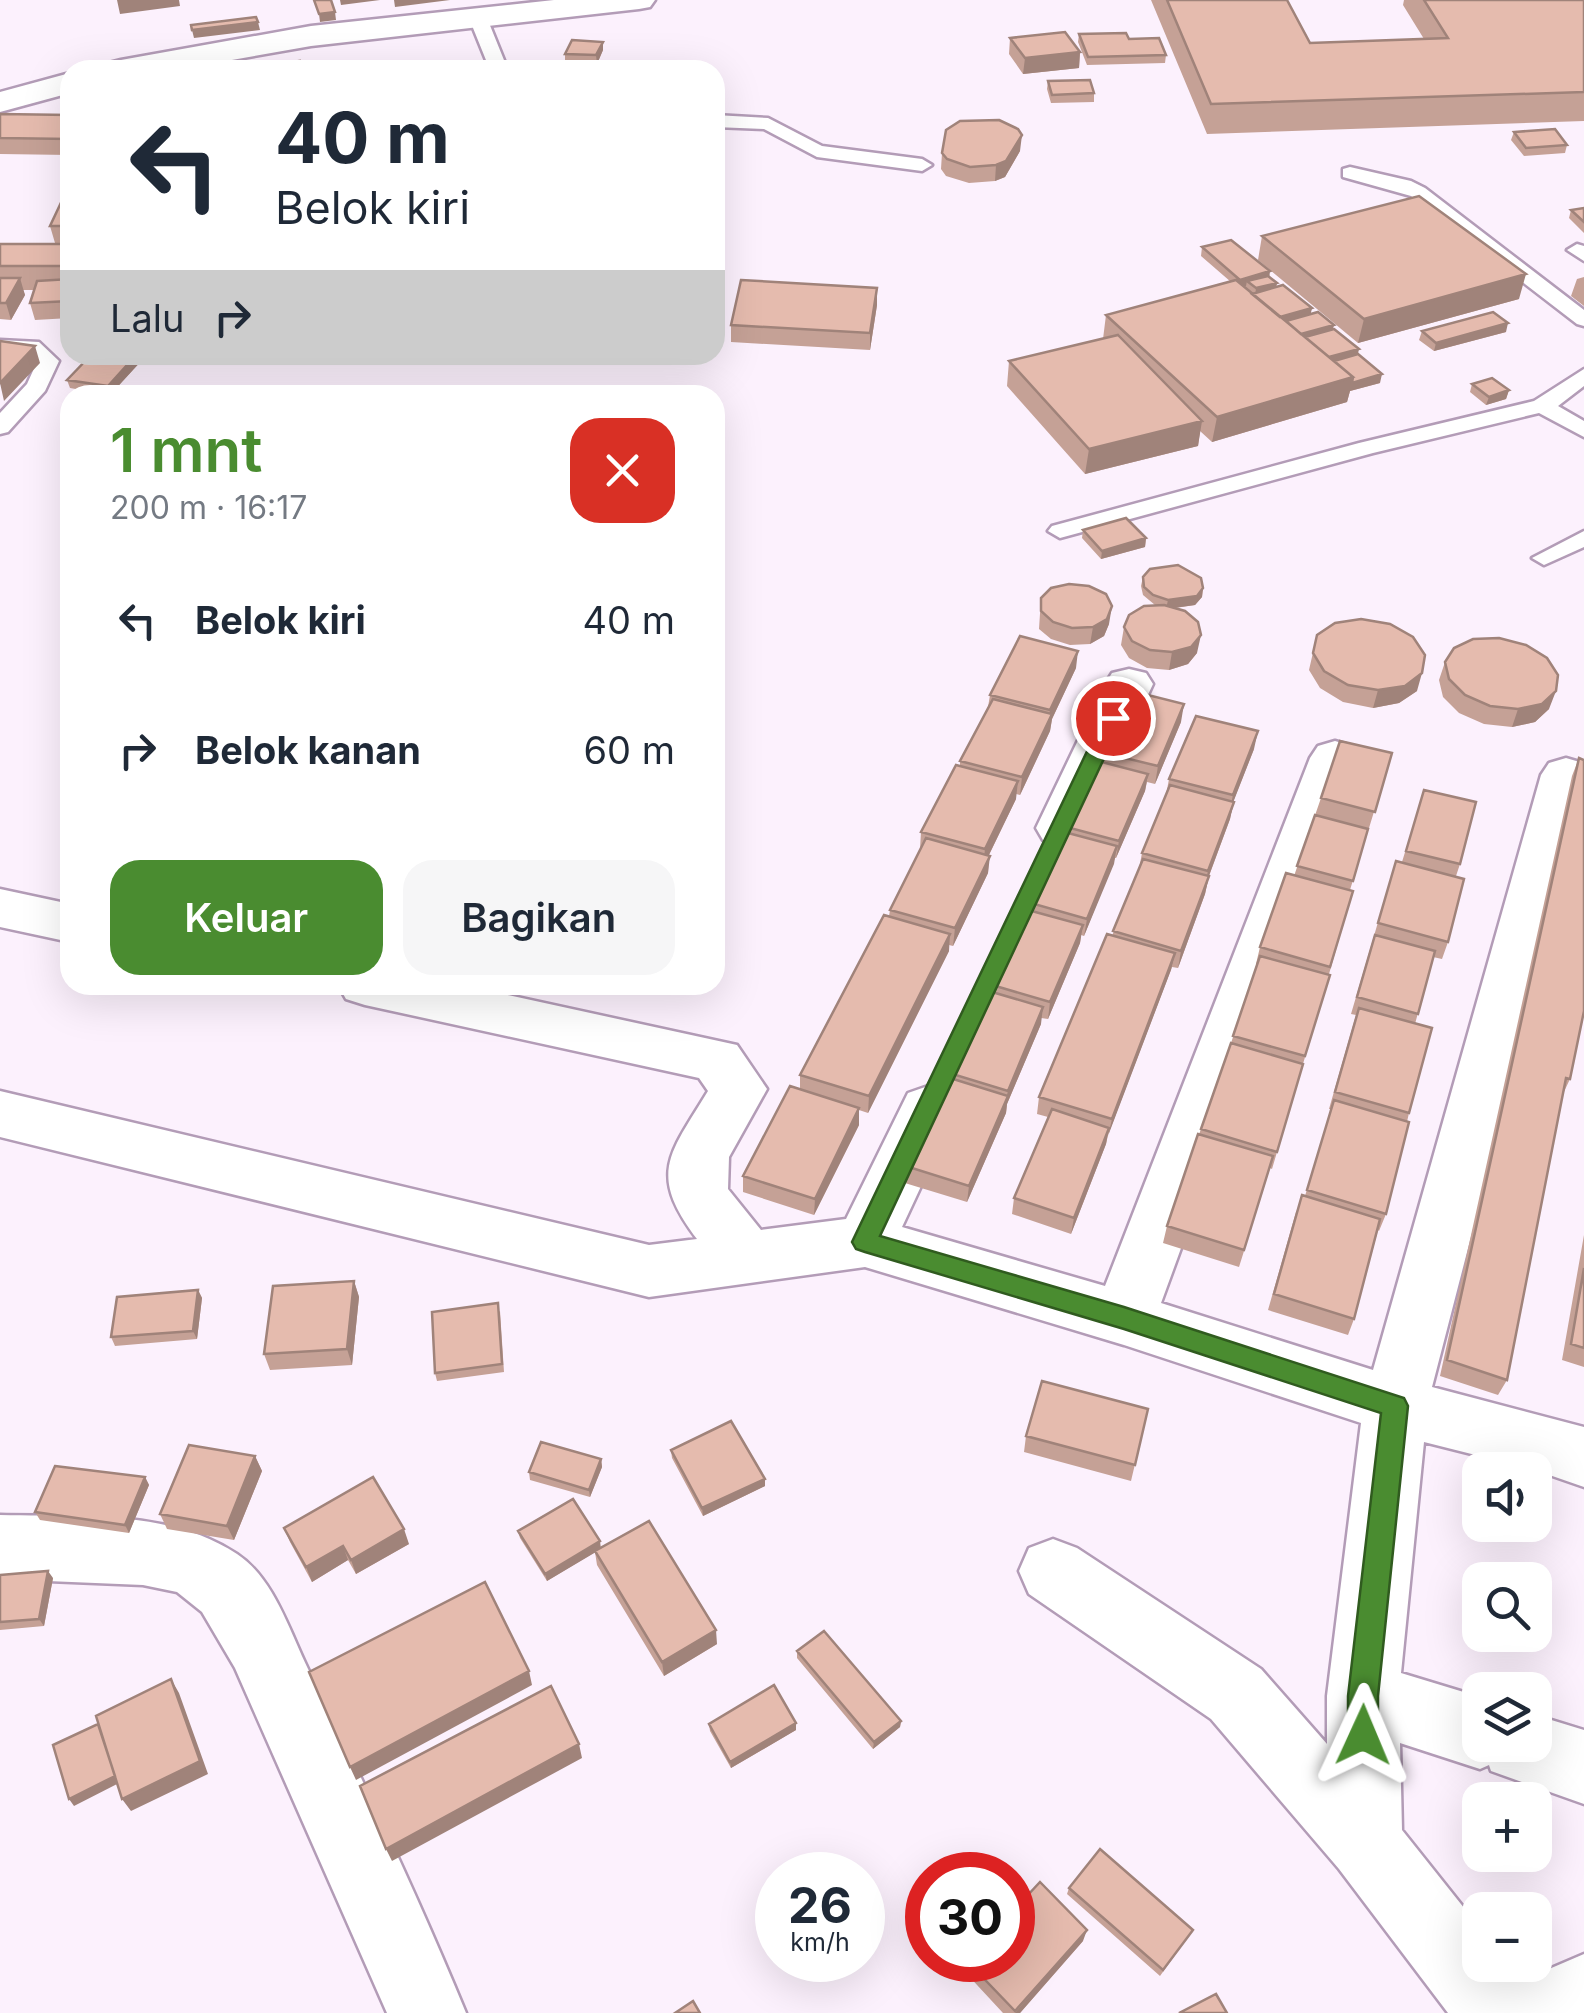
<!DOCTYPE html>
<html lang="id">
<head>
<meta charset="utf-8">
<style>
  body { margin:0; font-family:Inter,sans-serif; background:#f6f6f7; color:#1f2937; height:100vh; display:flex; flex-direction:column; font-size:38px; white-space:nowrap }
  * { box-sizing:border-box; margin:0 }
  p { font-size:32px; color:#747a83 }
  .icon { flex:none; width:55px; height:55px; fill:none; stroke:currentColor; stroke-width:2; stroke-linecap:round; stroke-linejoin:round }
  .map { position:relative; flex:1; overflow:hidden }
  .panel { position:absolute; left:60px; top:385px; width:665px; height:610px; display:flex; flex-direction:column; background:#fff; border-radius:30px; box-shadow:0 10px 40px #0002 }
  .panel>* { flex:none }
  .top-card { position:absolute; left:60px; top:60px; width:665px; height:305px; border-radius:30px; box-shadow:0 10px 40px #0002; background:#fff; color:#1f2937; overflow:hidden }
  .tools { position:absolute; left:1462px; top:1452px; display:grid; gap:20px }
  .tools a { display:grid; place-items:center; width:90px; height:90px; border-radius:20px; background:#fff; box-shadow:0 10px 40px #0002; font-size:50px }
  .speed { position:absolute; left:755px; top:1852px; display:flex; gap:20px; font-size:50px; font-weight:700; text-align:center }
  .speed>* { display:grid; place-content:center; width:130px; height:130px; border-radius:50%; background:#fff; box-shadow:0 10px 40px #0002; line-height:1 }
  .speed small { font-size:25px; font-weight:400 }
  .speed .limit { border:15px solid #d22; background:#fff; color:#111 }
  .pin { position:absolute; display:grid; place-items:center; width:85px; height:85px; color:#fff; margin:-42px; border:5px solid #fff; border-radius:50%; box-shadow:0 2px 10px #0007 }
  .me { position:absolute; width:110px; margin:-55px; rotate:1deg; stroke-linejoin:round; filter:drop-shadow(0 0 8px #0008) }
  .turn { display:flex; align-items:center; gap:35px; height:210px; padding:0 50px; font-size:45px }
  .turn .icon { width:130px; height:130px; stroke-width:2.5 }
  .turn b { display:block; font-size:70px; line-height:85px }
  .then { display:flex; align-items:center; height:95px; padding:0 50px; background:#0003; gap:20px; font-size:38px }
  .round { display:grid; place-items:center; flex:none; width:105px; height:105px; border-radius:30px; background:#f6f6f7 }
  .overview { display:flex; align-items:center; justify-content:space-between; height:170px; padding:0 50px }
  h1 { font-size:60px; font-weight:600; line-height:75px; color:#4a8c30 }
  .primary-button { display:flex; gap:20px; margin-top:auto; padding:20px 50px }
  .primary-button a { flex:1; height:115px; border-radius:30px; background:#4a8c30; color:#fff; font-size:40px; font-weight:600; line-height:115px; text-align:center }
  .primary-button a+a { background:#f6f6f7; color:#1f2937 }
  ul { padding:0; list-style:none }
  li { display:flex; align-items:center; gap:30px; height:130px; padding:0 50px }
  li div { flex:1 }
  li b { display:block; font-size:38px }
  li em { font-style:normal }
  .map>svg:first-child { display:block }
</style>
</head>
<body>
<div class="map">
<svg width="1584" height="2013" viewBox="0 0 1584 2013">
  <rect width="100%" height="100%" fill="#fcf1fd"/>
  <g fill="none" stroke-linecap="round" stroke-linejoin="round">
    <g stroke="#b39cb7" stroke-width="5">
      <path id="service" d="M478 13 487 18 508 70H490L469 18Z
        M715 115 768 118 822 146 922 159 932 165 922 171 817 157 764 129 715 127Z
        M1350 167 1411 181 1425 188 1584 310V326L1577 324 1411 196 1343 177V169Z
        M1577 244 1584 246V261L1567 250Z
        M0 340 39 342 59 361 45 391 8 432 0 434V413L27 384 37 362 25 353 0 352Z
        M1584 369V386L1558 406 1584 421V437L1539 413 1373 453 1060 538 1048 531 1052 526 1359 443 1534 401Z
        M1584 531V547L1544 565 1532 558Z"/>
    </g>
    <g stroke="#b39cb7" stroke-width="5">
      <path id="minor" d="M554 0H655L650 7 639 9 311 46 175 70H105L109 63 121 60 311 26Z
        M70 73V93L0 112V92Z
        M1129 669 1146 673 1153 684 1086 828 1079 840 1061 846 1043 840 1036 828 1105 684 1112 673Z
        M1335 741 1352 746 1360 758 1161 1303 1373 1370 1541 775 1549 763 1566 758 1583 763 1584 801 1432 1387 1584 1427V1487L1535 1470 1424 1442 1401 1673 1480 1697V1745H1535V1715L1584 1730V1804L1491 1771 1489 1765 1480 1769 1400 1743 1402 1830 1480 1928V1965H1509L1521 1981 1584 1954V2013H1448L1339 1869 1211 1719 1029 1594 1019 1571 1029 1548 1053 1539 1077 1548 1261 1669 1327 1744V1696L1361 1423 1124 1345 865 1267 649 1297 0 1137V1091L649 1245 697 1239C647 1173 670 1154 708 1091L699 1078 365 1005 346 999 338 985H462L737 1045 767 1089 729 1157 728 1189 761 1230 846 1219 908 1093 928 1086 948 1093 957 1109 902 1227 1105 1286 1310 758 1318 746Z
        M0 889 70 904V942L0 927Z
        M0 1515C77 1517 169 1509 237 1554 275 1579 291 1636 311 1675 366 1786 419 1899 466 2013H387L235 1668 202 1612 177 1592 143 1585 0 1579Z"/>
    </g>
    <use href="#service" fill="#fff" fill-rule="evenodd"/>
    <use href="#minor" fill="#fff" fill-rule="evenodd"/>
  </g>
  <path fill="#c5a196" d="M1151 0H1287L1310 43 1424 39 1403 5 1404 0H1584V121L1207 134Z
    M1079 34 1129 39 1166 55 1165 63 1087 65 1078 42Z
    M1010 38 1080 52 1079 68 1023 74 1009 54Z
    M603 42V50L597 64 565 62V54Z
    M1048 81 1094 93V102L1051 103 1047 89Z
    M0 114 70 115V155L0 154Z
    M1514 132 1567 145 1565 153 1524 156 1511 140Z
    M1020 151 1005 177 995 181 969 183 946 176 941 169 942 153Z
    M70 183V243H55L50 226 64 198 63 195Z
    M1584 208V233L1569 218 1571 210Z
    M1262 236 1519 299 1358 343 1258 260Z
    M0 244H70V318L35 320 30 303 34 290H23L25 295 11 320 0 319Z
    M1202 247 1269 277 1277 283 1276 287 1312 308 1310 314 1333 329 1357 354 1380 383 1350 391 1347 402 1212 442 1200 431 1198 446 1085 474 1007 386 1009 361 1103 339 1106 315 1231 282 1201 256Z
    M1584 277V306L1571 296 1577 279Z
    M877 305 870 350 731 342V325Z
    M1422 331 1506 332 1434 351 1419 340Z
    M143 359 110 395 70 388 67 380Z
    M1472 384 1509 390 1506 399 1486 405 1470 392Z
    M1083 530 1146 538 1145 547 1101 559 1082 538Z
    M1143 577 1203 588 1202 597 1195 605 1175 608 1197 653 1188 664 1169 670 1147 668 1129 658 1121 645 1124 627 1155 605 1143 595 1141 586Z
    M1041 598 1109 624 1104 636 1090 644 1070 645 1051 639 1039 629Z
    M1317 635 1417 691 1399 703 1373 708 1343 702 1320 688 1309 670Z
    M1445 662 1549 709 1535 722 1512 727 1484 724 1459 713 1443 697 1439 680Z
    M1076 668 1052 719 1050 731 1020 795 1016 794V799L989 855 988 873 953 946 949 945V951L868 1113 859 1110V1125L814 1215 743 1192V1176L800 1089V1075L889 916 890 910 920 849 921 832 960 766V761L988 707 990 695Z
    M1181 722 1155 784 1147 782 1145 791 1116 858H1115L1084 936 1081 935 1080 943 1048 1019 1041 1018V1024L1007 1104 1006 1113 967 1202 895 1180 896 1163 936 1076V1069L981 989 982 982 1020 908V900L1054 829 1055 824 1094 760 1096 751Z
    M1254 749 1233 802 1230 819 1209 876 1205 894 1178 968 1172 967 1108 1135 1106 1144 1071 1234 1012 1214 1014 1198 1048 1117 1037 1114 1039 1097 1112 936 1139 869 1142 853 1166 795 1169 779Z
    M1392 753 1350 890 1353 891 1303 1064 1272 1169 1270 1168 1239 1267 1163 1243 1167 1226 1231 1043 1257 965 1256 964 1260 947 1294 876 1321 798Z
    M1579 758 1570 1079 1562 1096 1507 1380 1498 1395 1440 1376 1572 776Z
    M1424 790 1460 864 1456 876 1448 942 1442 959 1433 957 1415 1024 1409 1113 1386 1214 1379 1231 1378 1230 1354 1319 1348 1335 1268 1310 1296 1212 1305 1196 1331 1109H1329L1356 1015 1351 1014 1396 861 1402 862Z
    M1584 1235V1367L1562 1360Z
    M354 1281 359 1297 352 1365 270 1370 264 1354Z
    M198 1290 202 1298 197 1339 115 1346 111 1337Z
    M500 1311 504 1372 437 1381 435 1373Z
    M1148 1409 1131 1481 1024 1452 1026 1436Z
    M671 1450 765 1479V1486L703 1516 672 1458Z
    M255 1456 262 1471 234 1540 167 1529 160 1514Z
    M601 1459 602 1467 590 1497 530 1480 529 1472Z
    M145 1477 149 1485 129 1533 40 1520 35 1512Z
    M284 1528 409 1544 356 1574 348 1560 312 1582 290 1542Z
    M518 1531 601 1548 717 1644 664 1676 597 1565 595 1552 547 1581 520 1538Z
    M0 1575 53 1578 44 1626 0 1630Z
    M797 1651 901 1721 900 1727 873 1749 797 1658Z
    M709 1724 796 1730 731 1768 710 1731Z
    M1069 1888 1193 1930 1160 1976 1067 1894Z
    M1083 1941 1020 2013H1003L965 1972 967 1961Z"/>
  <path fill="#a0837a" d="M117 0H179L180 6 120 14Z
    M340 0H380L341 5Z
    M394 0H450L395 7Z
    M335 12 336 20 320 22 319 14Z
    M258 22 260 30 194 38 192 30Z
    M603 42V50L597 64 596 55Z
    M1080 52 1079 68 1023 74 1025 58Z
    M1022 135 1020 151 1005 177 995 181 996 165Z
    M1270 271 1269 280 1247 281 1246 286 1239 288 1240 280Z
    M1526 274 1519 299 1358 343 1364 319Z
    M20 278 25 295 11 320 6 303Z
    M1277 283 1275 292 1255 297 1256 288Z
    M877 288V305L870 350V333Z
    M1312 308 1310 317 1285 324 1277 318Z
    M1508 323 1506 332 1434 351 1436 343Z
    M1334 325 1332 334 1306 341 1298 335Z
    M35 346 40 363 4 401 0 383Z
    M1359 349 1357 358 1331 365 1326 358Z
    M136 355H142L143 359 110 395 108 386Z
    M1382 374 1380 383 1350 391 1347 402 1212 442 1217 417 1353 377Z
    M1509 390 1506 399 1486 405 1489 397Z
    M1202 421 1198 446 1085 474 1089 449Z
    M1146 538 1145 547 1101 559 1102 551Z
    M1203 588 1202 597 1195 605 1166 609 1168 600Z
    M1112 606 1109 624 1104 636 1090 644 1093 627Z
    M1201 635 1197 653 1188 664 1169 670 1172 652Z
    M1078 651 1076 668 1052 719 1050 731 1020 795 1022 777 1048 722 1050 710Z
    M1422 673 1417 691 1399 703 1373 708 1378 690Z
    M1556 691 1549 709 1535 722 1512 727 1518 709Z
    M1184 704 1181 722 1155 784 1158 766Z
    M1258 731 1254 749 1229 813 1233 795Z
    M1148 774 1145 791 1116 858 1119 841Z
    M1018 781 1016 799 983 867 985 849Z
    M1234 802 1230 819 1204 889 1208 871Z
    M1117 846 1114 864 1084 936 1087 919Z
    M990 856 988 873 953 946 955 928Z
    M1209 876 1205 894 1178 968 1181 951Z
    M1083 925 1080 943 1048 1019 1050 1002Z
    M950 934 949 951 868 1113 869 1096Z
    M1175 953 1171 970 1108 1136 1112 1119Z
    M1043 1007 1041 1024 1007 1104 1006 1113 967 1202 969 1186 1006 1099 1008 1091Z
    M859 1108V1125L814 1215 815 1199Z
    M1109 1128 1106 1144 1071 1234 1074 1218Z
    M354 1281 359 1297 352 1365 347 1349Z
    M198 1290 202 1298 197 1339 193 1331Z
    M255 1456 262 1471 234 1540 227 1526Z
    M601 1459 602 1467 590 1497 589 1490Z
    M145 1477 149 1485 129 1533 125 1525Z
    M765 1479V1486L703 1516 702 1508Z
    M404 1529 409 1544 356 1574 351 1560Z
    M600 1541 601 1549 547 1581 545 1574Z
    M343 1546 348 1560 312 1582 306 1567Z
    M48 1571 53 1578 44 1626 39 1619Z
    M716 1630 717 1644 664 1676 662 1662Z
    M529 1671 532 1685 356 1780 350 1767Z
    M171 1679 179 1693 208 1774 131 1811 122 1799Z
    M901 1721 900 1727 873 1749 874 1742Z
    M796 1723V1730L731 1768 730 1762Z
    M579 1744 582 1758 392 1861 386 1849Z
    M116 1775 121 1782 74 1806 69 1799Z
    M1087 1930 1083 1941 1020 2013H1015Z"/>
  <path fill="#e5bbae" stroke="#a0837a" stroke-width="2.5" d="M314 0H331L335 12 319 14Z
    M1167 0H1287L1310 43 1448 38 1424 0H1584V92L1211 104Z
    M256 17 258 22 192 30 191 25Z
    M1065 32 1080 52 1025 58 1010 38Z
    M1126 33 1129 39 1159 38 1166 55 1088 57 1079 34Z
    M572 40 603 42 596 55 565 54Z
    M300 61 303 70H264L263 66Z
    M1090 80 1094 93 1052 95 1048 81Z
    M0 114 70 115V139L0 138Z
    M999 120 1018 129 1022 135 1006 161 996 165 970 167 947 159 942 153 946 130 960 121Z
    M1555 129 1567 145 1526 148 1514 132Z
    M70 183V192H66L65 195H63Z
    M66 192H70V226H50Z
    M1419 196 1526 274 1364 319 1262 236Z
    M1584 208V222L1571 210Z
    M1231 240 1270 271 1240 280 1202 247Z
    M0 244H70V266H0Z
    M1268 276 1277 283 1256 288 1247 281Z
    M0 278H20L6 303H0Z
    M70 279V301L30 303 37 281Z
    M741 280 877 288 870 333 731 325Z
    M1236 280 1353 377 1217 417 1106 315Z
    M1283 285 1312 308 1280 317 1252 294Z
    M1318 312 1334 325 1301 334 1286 321Z
    M1493 312 1508 323 1436 343 1422 331Z
    M1334 329 1359 349 1329 357 1305 337Z
    M1118 335 1202 421 1089 449 1009 361Z
    M0 341 35 346 0 383Z
    M1358 354 1382 374 1352 383 1353 377 1334 361Z
    M91 355H136L108 386 67 380Z
    M1492 378 1509 390 1489 397 1472 384Z
    M1126 518 1146 538 1102 551 1083 530Z
    M1178 565 1201 578 1203 588 1197 596 1168 600 1153 595 1144 587 1143 577 1150 569Z
    M1069 584 1089 586 1106 594 1112 606 1107 619 1093 627 1072 628 1053 622 1041 611V598L1051 588Z
    M1164 605 1185 611 1198 622 1201 635 1191 647 1172 652 1150 650 1132 641 1124 627 1129 615 1144 606Z
    M1361 619 1390 624 1413 637 1425 655 1422 673 1405 686 1378 690 1348 685 1324 671 1313 653 1317 635 1335 623Z
    M1020 636 1078 651 1050 710 990 695Z
    M1499 638 1526 645 1547 658 1558 675 1556 691 1542 704 1518 709 1490 706 1465 695 1449 679 1445 662 1454 648 1473 639Z
    M1124 689 1184 704 1158 766 1096 751Z
    M993 699 1052 714 1022 777 960 761Z
    M1196 716 1258 731 1233 795 1169 779Z
    M1340 741 1392 753 1375 812 1321 798Z
    M1086 758 1148 774 1119 841 1055 824Z
    M1579 758 1584 760V1011L1570 1079 1566 1078 1507 1380 1447 1360Z
    M956 765 1018 781 985 849 921 832Z
    M1170 785 1234 802 1208 871 1142 853Z
    M1424 790 1476 802 1460 864 1406 851Z
    M1315 815 1368 829 1353 881 1297 866Z
    M1053 829 1117 846 1087 919 1020 900Z
    M926 838 990 856 955 928 890 910Z
    M1143 859 1209 876 1181 951 1113 931Z
    M1396 861 1464 879 1448 942 1378 923Z
    M1286 873 1353 891 1330 967 1260 947Z
    M1017 907 1083 925 1050 1002 982 982Z
    M884 915 950 934 869 1096 800 1075Z
    M1107 934 1175 953 1112 1119 1039 1097Z
    M1375 935 1435 951 1418 1014 1357 997Z
    M1260 956 1330 975 1305 1056 1233 1036Z
    M975 987 1043 1007 1008 1091 936 1069Z
    M1359 1008 1432 1028 1409 1113 1335 1092Z
    M1231 1043 1303 1064 1277 1152 1201 1129Z
    M937 1074 1008 1096 969 1186 896 1163Z
    M790 1086 859 1108 815 1199 743 1176Z
    M1334 1100 1409 1122 1386 1214 1307 1190Z
    M1052 1109 1109 1128 1074 1218 1014 1198Z
    M1198 1134 1273 1156 1244 1250 1167 1226Z
    M1302 1195 1380 1219 1354 1319 1274 1294Z
    M1584 1268V1348L1571 1344Z
    M354 1281 347 1349 264 1354 273 1286Z
    M198 1290 193 1331 111 1337 117 1297Z
    M498 1303 502 1364 435 1373 432 1312Z
    M1042 1381 1148 1409 1135 1465 1026 1436Z
    M731 1421 765 1479 702 1508 671 1450Z
    M541 1442 601 1459 589 1490 529 1472Z
    M189 1445 255 1456 227 1526 160 1514Z
    M55 1466 145 1477 125 1525 35 1512Z
    M373 1477 404 1529 351 1560 343 1546 306 1567 284 1528Z
    M573 1499 600 1541 545 1574 518 1531Z
    M649 1521 716 1630 662 1662 595 1551Z
    M48 1571 39 1619 0 1622V1575Z
    M485 1582 529 1671 350 1767 309 1672Z
    M824 1631 901 1721 874 1742 797 1651Z
    M171 1679 200 1761 122 1799 96 1716Z
    M774 1685 796 1723 730 1762 709 1724Z
    M551 1686 579 1744 386 1849 360 1786Z
    M98 1724 115 1776 69 1799 53 1745Z
    M1100 1849 1193 1930 1163 1970 1069 1888Z
    M1040 1882 1087 1930 1015 2011 967 1961 968 1960H1012V1912Z
    M1216 1994 1227 2013H1179Z
    M693 2001 700 2013H675Z"/>
  <path fill="#4a8c30" stroke="#305b1f" stroke-width="2.5" d="M1113 712 1123 718 880 1236 1124 1307 1404 1398 1408 1406 1378 1696V1735L1374 1746 1363 1750 1352 1746 1348 1735V1696L1381 1413 1124 1329 865 1252 856 1249 852 1242 1103 718Z"/>
</svg>
<div class="tools">
<a><svg class="icon" aria-label="sound" viewBox="0 0 24 24"><path d="M4 9h4l5-4v14l-5-4H4zM17 9q2 3 0 6"/></svg></a>
<a><svg class="icon" aria-label="search" viewBox="0 0 24 24"><circle cx="10" cy="10" r="6"/><path d="M15 15l6 6"/></svg></a>
<a><svg class="icon" aria-label="layers" viewBox="0 0 24 24"><path d="M12 4l9 5-9 5-9-5zM3 14l9 5 9-5"/></svg></a>
<a>+</a>
<a>−</a>
</div>
<div class="speed"><div>26<small>km/h</small></div><div class="limit">30</div></div>
<div class="pin" style="left:1113px;top:718px;background:#d93025"><svg class="icon" aria-label="arrive" viewBox="0 0 24 24"><path d="M6 21V4h12l-3 4 3 4H6"/></svg></div>
<svg class="me" style="left:1363px;top:1735px" viewBox="-20 -20 40 40"><path d="M0-17L14 15 0 8-14 15z" fill="#4a8c30" stroke="#fff" stroke-width="4"/></svg>
<div class="top-card">
<div class="turn"><svg class="icon" aria-label="left" viewBox="0 0 24 24"><path d="M17 20v-9H6M10 6l-5 5 5 5"/></svg><div><b>40 m</b>Belok kiri</div></div>
<div class="then">Lalu<svg class="icon" aria-label="right" viewBox="0 0 24 24"><path d="M7 20v-9h11M14 6l5 5-5 5"/></svg></div>
</div>
<section class="panel">
<div class="overview"><div><h1>1 mnt</h1><p>200 m · 16:17</p></div><a class="round" style="background:#d93025;color:#fff"><svg class="icon" aria-label="close" viewBox="0 0 24 24"><path d="M6 6l12 12M18 6L6 18"/></svg></a></div>
<ul>
<li><svg class="icon" aria-label="left" viewBox="0 0 24 24"><path d="M17 20v-9H6M10 6l-5 5 5 5"/></svg><div><b>Belok kiri</b></div><em>40 m</em></li>
<li><svg class="icon" aria-label="right" viewBox="0 0 24 24"><path d="M7 20v-9h11M14 6l5 5-5 5"/></svg><div><b>Belok kanan</b></div><em>60 m</em></li>
</ul>
<div class="primary-button"><a>Keluar</a><a>Bagikan</a></div>
</section>
</div>
</body>
</html>
